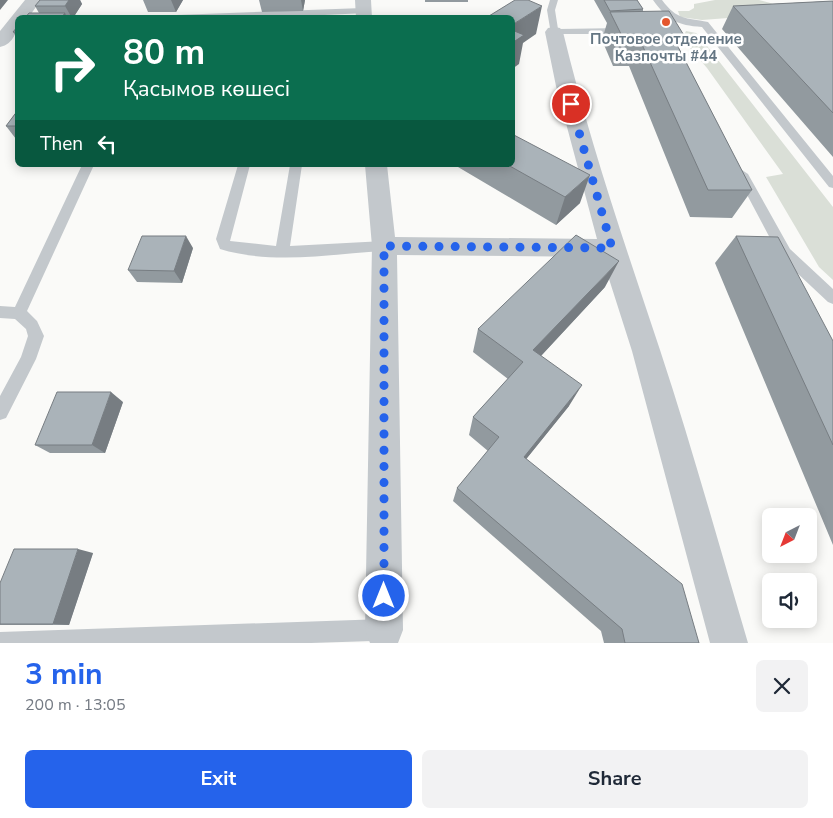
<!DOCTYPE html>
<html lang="en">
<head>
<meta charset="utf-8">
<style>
  body { margin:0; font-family:"Nunito Sans",sans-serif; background:#f2f2f3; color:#1f2937; height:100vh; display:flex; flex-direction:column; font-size:19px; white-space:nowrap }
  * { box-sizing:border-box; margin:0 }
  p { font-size:16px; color:#747a83 }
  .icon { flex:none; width:28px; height:28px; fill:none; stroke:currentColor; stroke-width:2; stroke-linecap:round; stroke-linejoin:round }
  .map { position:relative; height:643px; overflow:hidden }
  .drawer { display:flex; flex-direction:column; background:#fff; flex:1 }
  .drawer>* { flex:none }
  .guide { position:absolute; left:15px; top:15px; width:500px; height:152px; border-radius:8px; box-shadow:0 2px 12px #0003; background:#0b6e4f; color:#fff; overflow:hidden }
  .needle { width:32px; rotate:222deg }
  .buttons { position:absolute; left:762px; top:508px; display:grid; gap:10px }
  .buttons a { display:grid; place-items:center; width:55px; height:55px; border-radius:8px; background:#fff; box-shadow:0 2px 12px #0003; font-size:25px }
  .pin { position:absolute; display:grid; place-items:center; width:42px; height:42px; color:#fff; margin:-21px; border:2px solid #fff; border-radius:50%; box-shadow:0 1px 5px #0007 }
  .me { position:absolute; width:55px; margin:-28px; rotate:0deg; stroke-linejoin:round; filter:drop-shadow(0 0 4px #0008) }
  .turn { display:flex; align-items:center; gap:18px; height:105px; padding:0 25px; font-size:22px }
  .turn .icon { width:65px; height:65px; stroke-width:2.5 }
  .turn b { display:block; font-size:35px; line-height:42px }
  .then { display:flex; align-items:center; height:48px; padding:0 25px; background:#0003; gap:10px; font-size:19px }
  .round { display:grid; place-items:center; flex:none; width:52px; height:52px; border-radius:8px; background:#f2f2f3 }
  .summary { display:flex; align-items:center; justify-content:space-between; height:85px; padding:0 25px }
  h1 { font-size:30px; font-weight:700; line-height:38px; color:#2563eb }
  .primary-button { display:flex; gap:10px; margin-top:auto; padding:10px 25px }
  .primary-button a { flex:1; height:58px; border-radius:8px; background:#2563eb; color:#fff; font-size:20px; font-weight:700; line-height:58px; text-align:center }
  .primary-button a+a { background:#f2f2f3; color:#1f2937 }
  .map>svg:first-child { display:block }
</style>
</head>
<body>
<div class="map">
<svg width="833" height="643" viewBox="0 0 833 643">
  <rect width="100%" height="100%" fill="#fafaf8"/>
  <path fill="#dadfd7" d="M715 0H759L774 4 782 14 702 20 680 17 678 11H689L694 8V4Z
    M686 31 696 33 700 37 833 207V280L819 267 766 177 783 174 707 68 682 39Z"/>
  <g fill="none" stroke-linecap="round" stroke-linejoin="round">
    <path fill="#c3c8cc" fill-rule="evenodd" d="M550 0H558L555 10 558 29 624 28 629 31 624 34H551L547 10Z
      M653 0H662C678 21 685 17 708 22L833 176V188L829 187 702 27C677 25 668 21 653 0Z
      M363 8 366 9V13L262 18H172L176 15Z
      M82 165H94L27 311 37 321 44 336 36 359 6 418 0 420V396L21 357 28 336 26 329 15 319 0 318V306L15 307Z
      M238 165H250L230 241 276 246 290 165H302L290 246 384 241 389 242 391 246 389 250 384 251C331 254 272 265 220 249L216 239Z
      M742 170 748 174 790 249 833 289V304L828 302 780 257 736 174Z
      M384 619 391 623 395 630V643H373V641L311 643H0V632Z"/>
    <path fill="#c3c8cc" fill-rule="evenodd" d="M25 0H41L28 18H18C18 30 14 44 0 47V31Z
      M355 0H371L372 18H356Z
      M554 27 560 28 563 32C589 140 625 245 660 350 692 447 719 545 748 643H710L632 351 602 257 397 255 403 630 398 643H370L365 630 372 246 365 165H387L395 237 597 239 556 86 545 32 548 28Z"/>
  </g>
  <path fill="#929a9f" d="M40 0H80L82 4 73 18H25L39 13 35 6Z
    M143 0H183L176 12H148Z
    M259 0H305L303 11 262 12Z
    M425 0H468V2H425Z
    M594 0H637L643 9V12L685 37 679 49 752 190 732 218 690 217 629 66H613L602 40 607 23Z
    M833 1V157L722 29 733 6Z
    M18 26V39L13 32Z
    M18 110V139H16L6 126Z
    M458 165H512L580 203 556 225 458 167Z
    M736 236 833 341V545L715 263Z
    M193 248 182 283 137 282 128 270Z
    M605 287 541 356 569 406 526 459 699 643H604L601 631 453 501 457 488 488 451 469 435 473 417 508 379 473 352 478 329Z
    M123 402 105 453H50L35 445Z
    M93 553 69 625H0V583Z"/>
  <path fill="#777d82" d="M0 0H8L0 10Z
    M69 0H80L82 4 73 18H72L65 6Z
    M171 0H183L176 12Z
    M301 0H305L303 11Z
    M542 6 536 34 523 43 519 64 512 69V25Z
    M65 13 67 18H61Z
    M590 175 580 203 556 225 565 197Z
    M186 236 193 248 182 283 174 271Z
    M619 261 605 287 525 373 533 350Z
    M582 385 569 406 515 473 524 457Z
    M111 392 123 402 105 453 92 445Z
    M78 549 93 553 69 625 53 624Z"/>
  <path fill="#aab3b9" stroke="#777d82" d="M40 0H69L65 6H35Z
    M515 0H528L542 6 512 25V18H493L489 16Z
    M604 0H637L643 9 610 11Z
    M833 1V113L733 6Z
    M669 11 685 37H673L752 190H708L639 38H623L610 12Z
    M29 13H65L61 18H25Z
    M18 26V32H13Z
    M512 30 524 35 512 43Z
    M18 110V126H6Z
    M512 134 590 175 565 197 508 165H512Z
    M576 235 619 261 533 350 582 385 524 457 682 584 699 643H625L622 629 457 488 499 437 473 417 523 362 478 329Z
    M142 236H186L174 271 128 270Z
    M736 236 778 237 833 341V445Z
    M57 392H111L92 445H35Z
    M14 549H78L53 624H0V583Z"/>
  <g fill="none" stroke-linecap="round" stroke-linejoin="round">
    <path stroke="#2563eb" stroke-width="9" stroke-dasharray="0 16.2" d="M384 596V246L612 248 571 104"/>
  </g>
  <circle fill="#e4572e" stroke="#fff" stroke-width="2" cx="666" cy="22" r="5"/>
  <g text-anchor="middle" stroke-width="5" stroke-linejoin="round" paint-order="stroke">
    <g font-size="15" font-weight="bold" fill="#657683" stroke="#fff">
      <text x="666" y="44">Почтовое отделение<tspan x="666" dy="17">Казпочты #44</tspan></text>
    </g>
  </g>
</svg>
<div class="buttons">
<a><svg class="needle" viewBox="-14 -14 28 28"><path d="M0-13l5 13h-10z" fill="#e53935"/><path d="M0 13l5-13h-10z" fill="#747a83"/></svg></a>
<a><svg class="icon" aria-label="sound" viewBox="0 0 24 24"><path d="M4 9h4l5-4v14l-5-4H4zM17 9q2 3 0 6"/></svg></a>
</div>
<div class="pin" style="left:571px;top:104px;background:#d93025"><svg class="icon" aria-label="arrive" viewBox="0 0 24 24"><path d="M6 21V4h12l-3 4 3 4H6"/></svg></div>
<svg class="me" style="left:384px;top:596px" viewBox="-20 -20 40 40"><circle r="17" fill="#2563eb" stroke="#fff" stroke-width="3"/><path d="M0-11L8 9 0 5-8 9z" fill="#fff"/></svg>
<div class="guide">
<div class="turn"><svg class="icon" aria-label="right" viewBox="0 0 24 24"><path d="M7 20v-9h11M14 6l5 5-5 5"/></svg><div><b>80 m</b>Қасымов көшесі</div></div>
<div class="then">Then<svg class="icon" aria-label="left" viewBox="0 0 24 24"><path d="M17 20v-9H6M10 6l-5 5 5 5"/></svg></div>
</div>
</div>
<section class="drawer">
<div class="summary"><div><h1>3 min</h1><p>200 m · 13:05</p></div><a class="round"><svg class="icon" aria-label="close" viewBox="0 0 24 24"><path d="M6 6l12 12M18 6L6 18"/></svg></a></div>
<div class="primary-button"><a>Exit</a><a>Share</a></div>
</section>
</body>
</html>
